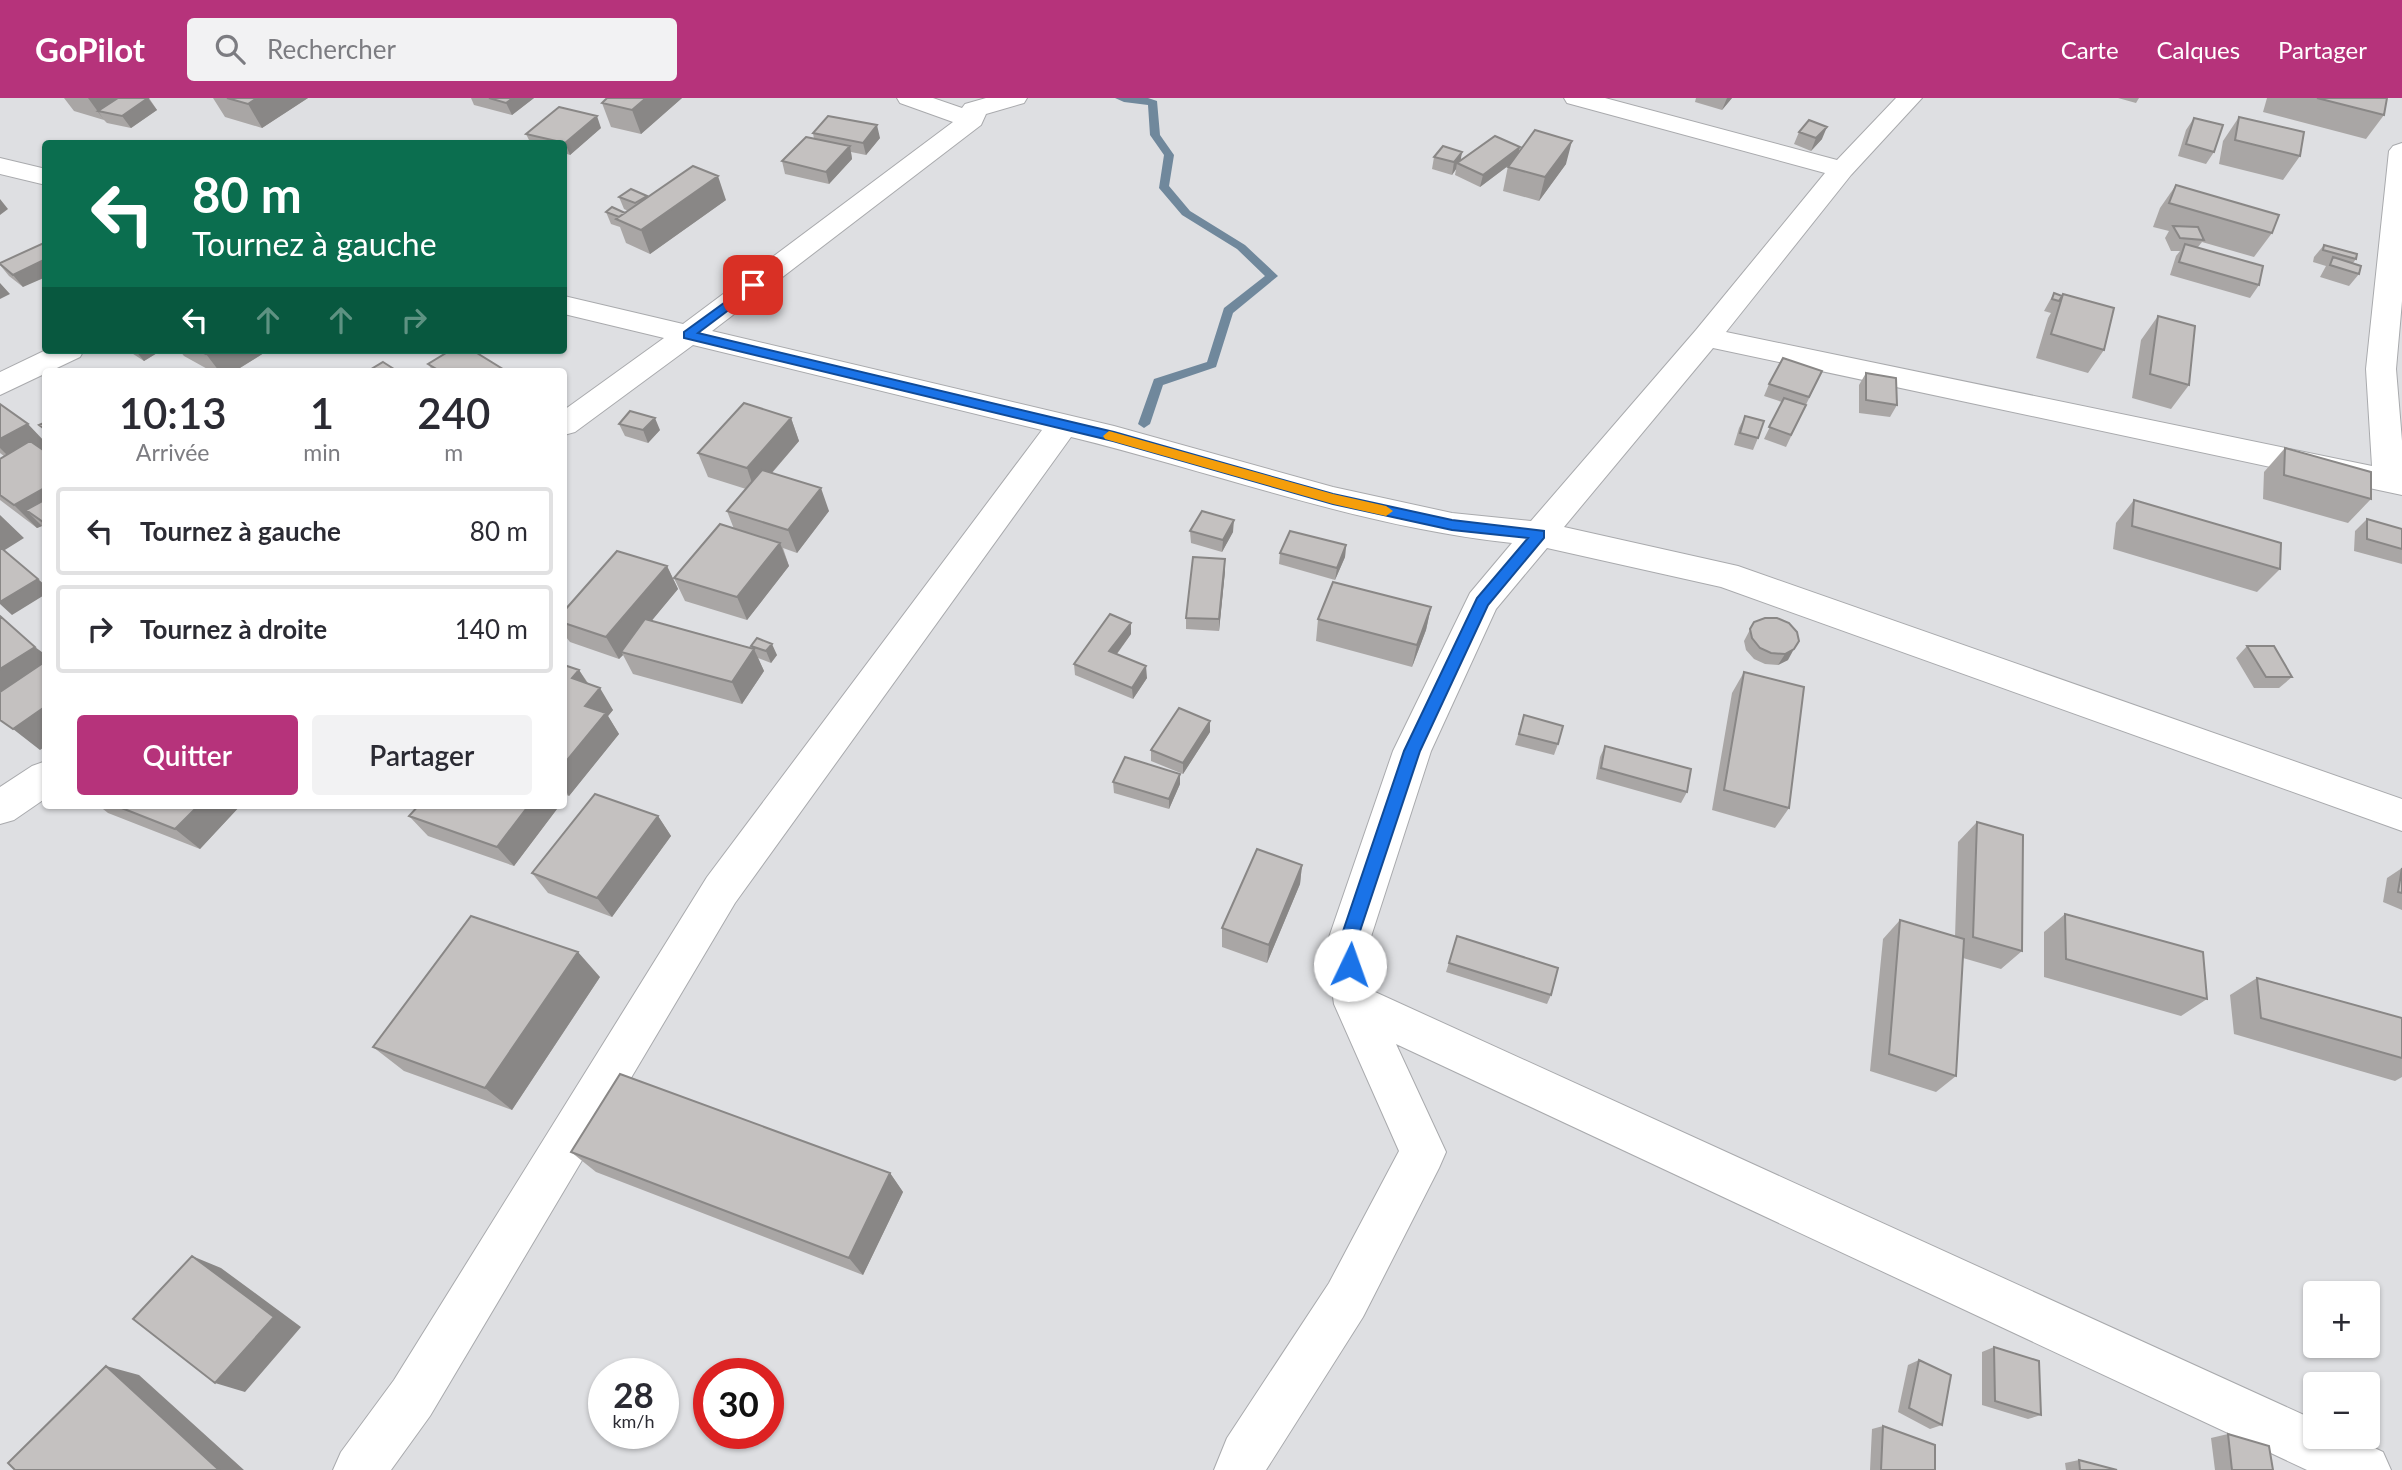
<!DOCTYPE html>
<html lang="fr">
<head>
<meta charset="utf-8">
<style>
  body { margin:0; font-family:Lato,sans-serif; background:#f2f2f3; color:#2b2b33; height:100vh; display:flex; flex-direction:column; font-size:26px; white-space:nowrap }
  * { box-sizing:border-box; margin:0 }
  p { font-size:23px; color:#7c7c81 }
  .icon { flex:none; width:38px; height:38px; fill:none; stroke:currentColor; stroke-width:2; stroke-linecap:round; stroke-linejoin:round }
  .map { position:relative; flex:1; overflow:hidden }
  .sheet { position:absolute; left:42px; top:270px; width:525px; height:441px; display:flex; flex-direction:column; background:#fff; border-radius:7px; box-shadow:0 2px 5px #0004 }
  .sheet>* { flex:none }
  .top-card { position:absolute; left:42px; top:42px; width:525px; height:214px; border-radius:7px; box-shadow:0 2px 5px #0004; background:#0b6e4f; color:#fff; overflow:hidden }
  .fabs { position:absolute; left:2303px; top:1183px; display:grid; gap:14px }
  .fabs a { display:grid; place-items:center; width:77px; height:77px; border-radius:7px; background:#fff; box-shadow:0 2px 5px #0004; font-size:35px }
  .speed { position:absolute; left:588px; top:1260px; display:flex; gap:14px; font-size:35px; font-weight:700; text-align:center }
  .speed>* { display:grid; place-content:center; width:91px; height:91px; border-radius:50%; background:#fff; box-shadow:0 2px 5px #0004; line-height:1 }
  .speed small { font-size:18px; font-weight:400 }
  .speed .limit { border:10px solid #d22; background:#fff; color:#111 }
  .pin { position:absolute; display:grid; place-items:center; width:60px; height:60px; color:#fff; margin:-30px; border-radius:14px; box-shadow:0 4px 10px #0006 }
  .me { position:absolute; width:77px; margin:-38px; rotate:3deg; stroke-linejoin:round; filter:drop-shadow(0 0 5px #0008) }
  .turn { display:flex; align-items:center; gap:24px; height:147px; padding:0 35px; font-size:32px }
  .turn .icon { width:91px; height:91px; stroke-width:2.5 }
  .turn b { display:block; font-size:49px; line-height:60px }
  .lanes { display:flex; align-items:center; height:66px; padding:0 35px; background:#0003; justify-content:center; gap:35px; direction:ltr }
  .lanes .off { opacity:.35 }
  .eta { display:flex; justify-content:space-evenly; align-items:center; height:119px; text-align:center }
  .eta b { font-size:42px; font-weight:600; line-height:49px }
  .cta { display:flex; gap:14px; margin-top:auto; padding:14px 35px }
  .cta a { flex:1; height:80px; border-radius:7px; background:#b6337b; color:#fff; font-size:28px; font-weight:600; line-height:80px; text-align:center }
  .cta a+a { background:#f2f2f3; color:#2b2b33 }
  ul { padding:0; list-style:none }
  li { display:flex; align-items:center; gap:21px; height:88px; margin:0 14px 10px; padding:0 21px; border:4px solid #e1e1e2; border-radius:7px }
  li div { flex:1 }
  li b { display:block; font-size:26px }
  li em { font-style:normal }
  header { display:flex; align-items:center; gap:42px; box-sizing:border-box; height:98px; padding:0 35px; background:#b6337b; color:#fff }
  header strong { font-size:33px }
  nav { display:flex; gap:38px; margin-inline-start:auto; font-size:24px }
  .search { width:490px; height:63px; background:#f2f2f3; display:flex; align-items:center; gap:18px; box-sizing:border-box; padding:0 24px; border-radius:7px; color:#7c7c81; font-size:26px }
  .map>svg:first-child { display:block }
</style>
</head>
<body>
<header>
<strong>GoPilot</strong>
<div class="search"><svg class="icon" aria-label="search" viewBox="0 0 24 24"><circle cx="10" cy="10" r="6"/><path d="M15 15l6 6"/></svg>Rechercher</div>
<nav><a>Carte</a><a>Calques</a><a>Partager</a></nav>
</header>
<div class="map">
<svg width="2402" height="1372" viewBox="0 0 2402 1372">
  <rect width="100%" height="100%" fill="#dedfe2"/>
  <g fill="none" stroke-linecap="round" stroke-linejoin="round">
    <path fill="#70889c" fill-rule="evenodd" d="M1115 0H1148L1157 3 1160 37 1174 57 1169 88 1190 113 1245 147 1278 178 1233 215 1216 269 1163 287 1150 326 1144 330 1138 326 1154 281 1207 264 1224 210 1265 178 1237 151 1182 117 1159 90 1164 57 1150 37 1148 7 1124 4Z"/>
    <g stroke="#a9aaad" stroke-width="2">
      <path id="street" d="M897 0H933L962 10 965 6 986 0H1027L1024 5 986 16 981 27 712 233 1114 328 1333 389 1452 415 1531 423 1696 232 1825 75 1567 5 1564 0H1605L1837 62 1896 0H1922L1851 77 1726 234 2372 368 2366 271 2389 53 2393 48 2402 45V203L2396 271 2402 343V397L1713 250 1564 429 1738 468 2402 701V733L1721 489 1547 450 1496 511 1431 653 1368 848 1375 894 2315 1322V1339H2351L2383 1354 2391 1372H2307L1396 946 1446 1054 1439 1070 1363 1219 1266 1372H1214L1227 1340 1329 1185 1399 1053 1334 906 1326 848 1393 653 1470 495 1512 445C1360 429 1218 375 1071 339L735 805 430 1318 391 1372H333L341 1354 394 1282 707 779 1042 332 693 247 575 334 564 337V312L664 240 564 216V198L683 226 953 24 900 5Z
        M0 60 46 71V87L0 76Z
        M46 252H84L80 259 0 297V274Z
        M46 663V700L14 722 0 726V689L32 668Z"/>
    </g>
    <use href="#street" fill="#fff" fill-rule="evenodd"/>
  </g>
  <path fill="#a9a6a5" d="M64 0H149L157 12 131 30 107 25 104 22 74 13Z
    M213 0H308L262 30 225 19Z
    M471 0H534L512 17 474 7Z
    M682 0 641 36 611 29 602 5Z
    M1696 0H1732L1722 12 1695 4Z
    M2118 0H2139L2136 5Z
    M2267 0H2387L2384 17 2366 41 2263 14Z
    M2239 19 2300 58 2283 82 2219 66 2223 43Z
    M2194 20 2214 54 2206 66 2178 58 2186 32Z
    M601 30 570 57 564 55V46H531L526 36Z
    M1799 34 1822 41 1811 53 1794 46Z
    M813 35 880 40 866 57 851 54 852 61 829 86 785 76 782 63 814 41Z
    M1462 54 1460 63 1519 54 1566 66 1539 103 1503 93 1508 68 1480 89 1455 77 1456 71 1452 77 1432 71 1434 59Z
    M2176 87 2272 135 2254 159 2202 144 2198 149 2259 187 2250 200 2170 177 2176 158 2180 153H2171L2165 140 2169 133 2153 129 2160 110Z
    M619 99H647L726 102 650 156 626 145 620 129 611 126 606 114 625 115 628 113 624 111Z
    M46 144 23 189 9 178 0 167Z
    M2324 147 2356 161 2353 165 2359 176 2349 188 2320 179 2326 168 2313 164 2314 159Z
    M2054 195 2062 198 2104 252 2088 275 2036 260 2048 220 2051 215 2044 213Z
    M2158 218 2189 287 2171 311 2132 300 2141 242Z
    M127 252H162L144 263Z
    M179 252H266L267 253 235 273H211L184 258Z
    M428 266 506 273H433Z
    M1822 273 1786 349 1764 341 1782 304 1764 298 1769 286Z
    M1866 275 1897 307 1890 319 1859 315V287Z
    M0 306 46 352 44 353 46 354V431L42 428 37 430 0 402V361L4 358 0 355Z
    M1745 318 1758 340 1753 352 1734 347 1739 330Z
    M791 320 799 343 772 375 829 413 797 455 783 450 789 468 747 522 685 503 674 480 734 431 727 413 746 391 708 379 698 355Z
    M619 326 660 332 648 345 625 338Z
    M2285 350 2371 401 2348 425 2263 401 2264 374Z
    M2134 402 2280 471 2257 494 2113 451 2116 425Z
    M2367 421 2402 431V466L2354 453 2355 433Z
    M1190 433 1233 434 1222 454 1191 445Z
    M1346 447 1345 459 1335 482 1279 466 1280 455Z
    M667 468 678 491 651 523 752 550 751 548 777 557 771 565 758 560 764 573 742 606 633 576 623 557 619 561 570 544 566 539 564 542V513Z
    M1225 473 1219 533 1186 531V520Z
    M1431 509 1426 532 1412 569 1316 543 1318 521Z
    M1765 520 1788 562 1778 567 1765 566 1754 561 1746 552 1744 543 1754 524Z
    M1131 536 1117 556 1147 580 1133 601 1075 577 1074 566Z
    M2247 548 2292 579 2279 590H2254L2236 560Z
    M564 567 579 572 588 585 613 612 608 618 619 636 569 698 564 696Z
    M1744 574 1789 710 1775 730 1712 712 1732 595Z
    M1524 617 1558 646 1554 657 1515 647Z
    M1210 634 1183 676 1151 663V652Z
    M1605 648 1687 694 1681 705 1596 681 1600 659Z
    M1180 676V686L1169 711 1114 695 1113 684Z
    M98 707H241L200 751 108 715Z
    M419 707H560L514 768 428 738 409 718Z
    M658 718 671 738 612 819 548 795 532 775Z
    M1977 724 2022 853 2001 871 1963 860 1956 978 1936 994 1870 973 1883 841 1900 822 1955 839 1958 744Z
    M1302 767 1300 786 1267 865 1222 849V830Z
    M2402 770V812L2383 804 2387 780Z
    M2065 816 2207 901 2181 918 2044 879V834Z
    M1457 838 1551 897 1547 906 1446 874Z
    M600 879 512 1012 404 973 373 949Z
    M2257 880 2402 920V979L2395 983 2234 936 2230 897Z
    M571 1054 890 1075 903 1094 863 1177 596 1074Z
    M1994 1249 2041 1317 2028 1321 1982 1307V1254Z
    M1919 1262 1942 1327 1930 1331 1898 1314 1908 1267Z
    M1883 1328 1935 1372H1870L1872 1331Z
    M2228 1336 2273 1372H2215L2211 1340Z
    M2079 1362 2117 1372H2066L2065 1365Z"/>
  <path fill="#898786" d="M88 0H140L98 13 104 22Z
    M148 0 157 12 131 30 122 18Z
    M257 0H308L262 30 248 6Z
    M513 0H534L512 17 506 5Z
    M646 0H682L641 36 632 12Z
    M1727 0H1732L1722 12Z
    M597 18 601 30 570 57 565 45Z
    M877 27 880 40 866 57 863 45Z
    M1827 29 1822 41 1811 53 1816 40Z
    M1572 43 1566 66 1539 103 1545 79Z
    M850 48 852 61 829 86 826 74Z
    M1520 49 1517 61 1480 89 1483 77Z
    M1462 54 1460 66 1457 65 1456 71 1452 77 1454 64Z
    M718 78 726 102 650 156 641 132Z
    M0 101 8 111 0 117Z
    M46 161V179L23 189 13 177Z
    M0 185 10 196 0 201Z
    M135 252H162L144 263Z
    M213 252H266L267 253 235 273H219L206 256Z
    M655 320 660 332 648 345 643 332Z
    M791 320 799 343 755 394 747 370Z
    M28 326 46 345V352L18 368 0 350V341Z
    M46 389V426L26 412 42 428 37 430 14 407Z
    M821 390 829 413 797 455 788 432Z
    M0 417 24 440 0 455Z
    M1234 422 1233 434 1222 454 1223 442Z
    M780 445 789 468 747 522 737 499Z
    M1346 447 1345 459 1335 482 1337 470Z
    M1225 461V473L1219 533V521Z
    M667 468 678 491 625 555 621 554 623 557 619 561 606 539Z
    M38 481 46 488V496L12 517 0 506V504Z
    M1431 509 1426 532 1412 569 1417 547Z
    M1131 525V536L1110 565 1109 553Z
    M772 546 777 557 771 565 766 553Z
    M35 549 46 557V580L0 610V571Z
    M754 551 764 573 742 606 732 584Z
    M1794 551 1788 562 1778 567 1785 556Z
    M1146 568 1147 580 1133 601 1132 590Z
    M579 572 593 594 572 580Z
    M600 590 613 612 608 618 619 636 569 698 564 690V666L585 608Z
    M46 608V648L40 652 13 631Z
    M1210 623V634L1183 676V665Z
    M1180 676V686L1169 711V701Z
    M199 707H241L200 751 175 731Z
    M529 707H560L514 768 497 749Z
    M658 718 671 738 612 819 597 800Z
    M1302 767 1300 786 1267 865 1269 847Z
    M578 854 600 879 512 1012 485 990Z
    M890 1075 903 1094 863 1177 849 1160Z
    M192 1158 221 1170 301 1229 245 1294 215 1285Z
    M106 1268 139 1277 244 1372H219Z"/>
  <path fill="#c4c1c0" stroke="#898786" stroke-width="2" d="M118 0H148L122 18 98 13Z
    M227 0H257L248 6Z
    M489 0H513L506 5Z
    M607 0H646L632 12 602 5Z
    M2317 0H2387L2384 17Z
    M559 9 597 18 565 45 526 36Z
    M828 18 877 27 863 45 813 35Z
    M2239 19 2304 34 2300 58 2235 42Z
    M2194 20 2223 27 2214 54 2186 46Z
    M1809 22 1827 29 1816 40 1799 34Z
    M1535 32 1572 43 1545 79 1508 69Z
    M1495 38 1520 49 1483 77 1457 65Z
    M806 39 850 48 826 74 782 63Z
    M1443 48 1462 54 1454 64 1434 59Z
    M693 68 718 78 641 132 616 121Z
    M2176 87 2279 117 2272 135 2169 105Z
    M631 91 647 98 635 105 619 99Z
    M612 109 625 115 619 119 606 114Z
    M2173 128 2198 129 2204 142 2180 140Z
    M46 144V161L13 177 0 166V165Z
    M2185 146 2263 168 2259 187 2179 164Z
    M2324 147 2357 156 2356 161 2323 152Z
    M2333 159 2361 168 2359 176 2330 167Z
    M2054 195 2062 198 2059 203 2052 201Z
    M2063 196 2114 210 2104 252 2051 236Z
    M2158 218 2195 228 2189 287 2150 276Z
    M198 252H213L206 256Z
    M451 252H472L506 273H440L428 266Z
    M1783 260 1822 273 1809 299 1769 286Z
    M383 264 397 273H368Z
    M1866 275 1896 280 1897 307 1866 302Z
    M1784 300 1806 307 1791 337 1769 329Z
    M744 305 791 320 747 370 698 355Z
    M0 306 28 326 0 341Z
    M630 313 655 320 643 332 619 326Z
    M1745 318 1764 323 1758 340 1740 335Z
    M46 324V332L39 327Z
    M30 343 46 354V389L14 407 0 397V361Z
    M2285 350 2371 374V401L2284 377Z
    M762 372 821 390 788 432 727 413Z
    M46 401V426L26 412Z
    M2134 402 2281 445 2280 471 2132 428Z
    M1202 413 1234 422 1223 442 1190 433Z
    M2367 421 2402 431V451L2367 441Z
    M720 426 780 445 737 499 674 480Z
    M1290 433 1346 447 1337 470 1280 455Z
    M0 449 38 481 0 504Z
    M617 453 667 468 606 539 564 525V513Z
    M1193 459 1225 461 1219 521 1186 520Z
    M1333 484 1431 509 1417 547 1318 521Z
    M1110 516 1131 525 1109 553 1146 568 1132 590 1074 566Z
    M0 518 35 549 0 571Z
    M1765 520H1777L1789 525 1797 534 1799 543 1794 551 1785 556 1771 555 1760 550 1752 540 1750 531 1754 524Z
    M645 521 754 551 732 584 621 554Z
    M757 540 772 546 766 553 751 548Z
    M2247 548H2274L2292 579H2266Z
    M46 563V608L13 631 0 622V594Z
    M564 567 579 572 572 580 600 590 585 608 606 615 564 666Z
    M1744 574 1804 589 1789 710 1724 692Z
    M1179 610 1210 623 1183 665 1151 652Z
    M1524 617 1563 628 1558 646 1519 636Z
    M1605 648 1691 671 1687 694 1601 670Z
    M1125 659 1180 676 1169 701 1113 684Z
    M595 696 658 718 597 800 532 775Z
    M114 707H199L175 731Z
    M419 707H529L497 749 409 718Z
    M1977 724 2023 737 2022 853 1973 839Z
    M1257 751 1302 767 1269 847 1222 830Z
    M2402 770V795L2398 794Z
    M2065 816 2203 854 2207 901 2066 861Z
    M471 818 578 854 485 990 373 949Z
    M1900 822 1964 841 1956 978 1889 956Z
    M1457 838 1558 870 1551 897 1449 865Z
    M2257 880 2402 920V960L2261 920Z
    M620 976 890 1075 849 1160 571 1054Z
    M192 1158 274 1219 215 1285 133 1221Z
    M1994 1249 2039 1263 2041 1317 1995 1303Z
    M1919 1262 1951 1277 1942 1327 1909 1310Z
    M106 1268 219 1372H15L8 1365Z
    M1883 1328 1935 1347V1372H1881Z
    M2228 1336 2269 1348 2273 1372H2232Z
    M2079 1362 2117 1372H2080Z"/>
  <path fill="#1a73e8" stroke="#114b97" stroke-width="2" d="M753 184 759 187 758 190 698 235 1114 334 1333 396 1452 422 1544 433V440L1488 507 1420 653 1355 848 1358 867 1356 873 1350 875 1343 873 1338 848 1404 653 1477 500 1528 440 1452 432 1333 406 1113 343 684 240V234Z"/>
  <path fill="#f59e0b" d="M1109 333 1333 396 1386 408 1393 413 1386 418 1333 406 1105 341 1103 338Z"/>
</svg>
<div class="fabs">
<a>+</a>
<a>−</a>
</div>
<div class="speed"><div>28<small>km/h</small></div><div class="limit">30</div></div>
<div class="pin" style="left:753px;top:187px;background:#d93025"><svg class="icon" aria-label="arrive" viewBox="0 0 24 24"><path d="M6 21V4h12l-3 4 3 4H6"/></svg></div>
<svg class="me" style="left:1350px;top:867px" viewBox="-20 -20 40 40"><circle r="19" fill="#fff"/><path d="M0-13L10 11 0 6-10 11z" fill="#1a73e8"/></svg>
<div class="top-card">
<div class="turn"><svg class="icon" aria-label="left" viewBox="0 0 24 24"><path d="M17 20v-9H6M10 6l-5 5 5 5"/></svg><div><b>80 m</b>Tournez à gauche</div></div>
<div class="lanes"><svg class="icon" aria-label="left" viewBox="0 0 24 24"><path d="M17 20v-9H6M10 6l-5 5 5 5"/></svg><svg class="icon off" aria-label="ahead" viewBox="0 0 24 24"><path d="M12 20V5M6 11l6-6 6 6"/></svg><svg class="icon off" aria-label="ahead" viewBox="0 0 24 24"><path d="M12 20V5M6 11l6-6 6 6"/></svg><svg class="icon off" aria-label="right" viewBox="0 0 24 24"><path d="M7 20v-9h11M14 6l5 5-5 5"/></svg></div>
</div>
<section class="sheet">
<div class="eta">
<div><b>10:13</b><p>Arrivée</p></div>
<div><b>1</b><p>min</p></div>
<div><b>240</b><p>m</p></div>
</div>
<ul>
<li><svg class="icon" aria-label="left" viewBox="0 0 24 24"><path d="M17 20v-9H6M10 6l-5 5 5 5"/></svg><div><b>Tournez à gauche</b></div><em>80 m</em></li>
<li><svg class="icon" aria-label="right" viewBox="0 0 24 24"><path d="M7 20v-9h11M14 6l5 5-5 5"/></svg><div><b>Tournez à droite</b></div><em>140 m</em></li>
</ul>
<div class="cta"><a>Quitter</a><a>Partager</a></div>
</section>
</div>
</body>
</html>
